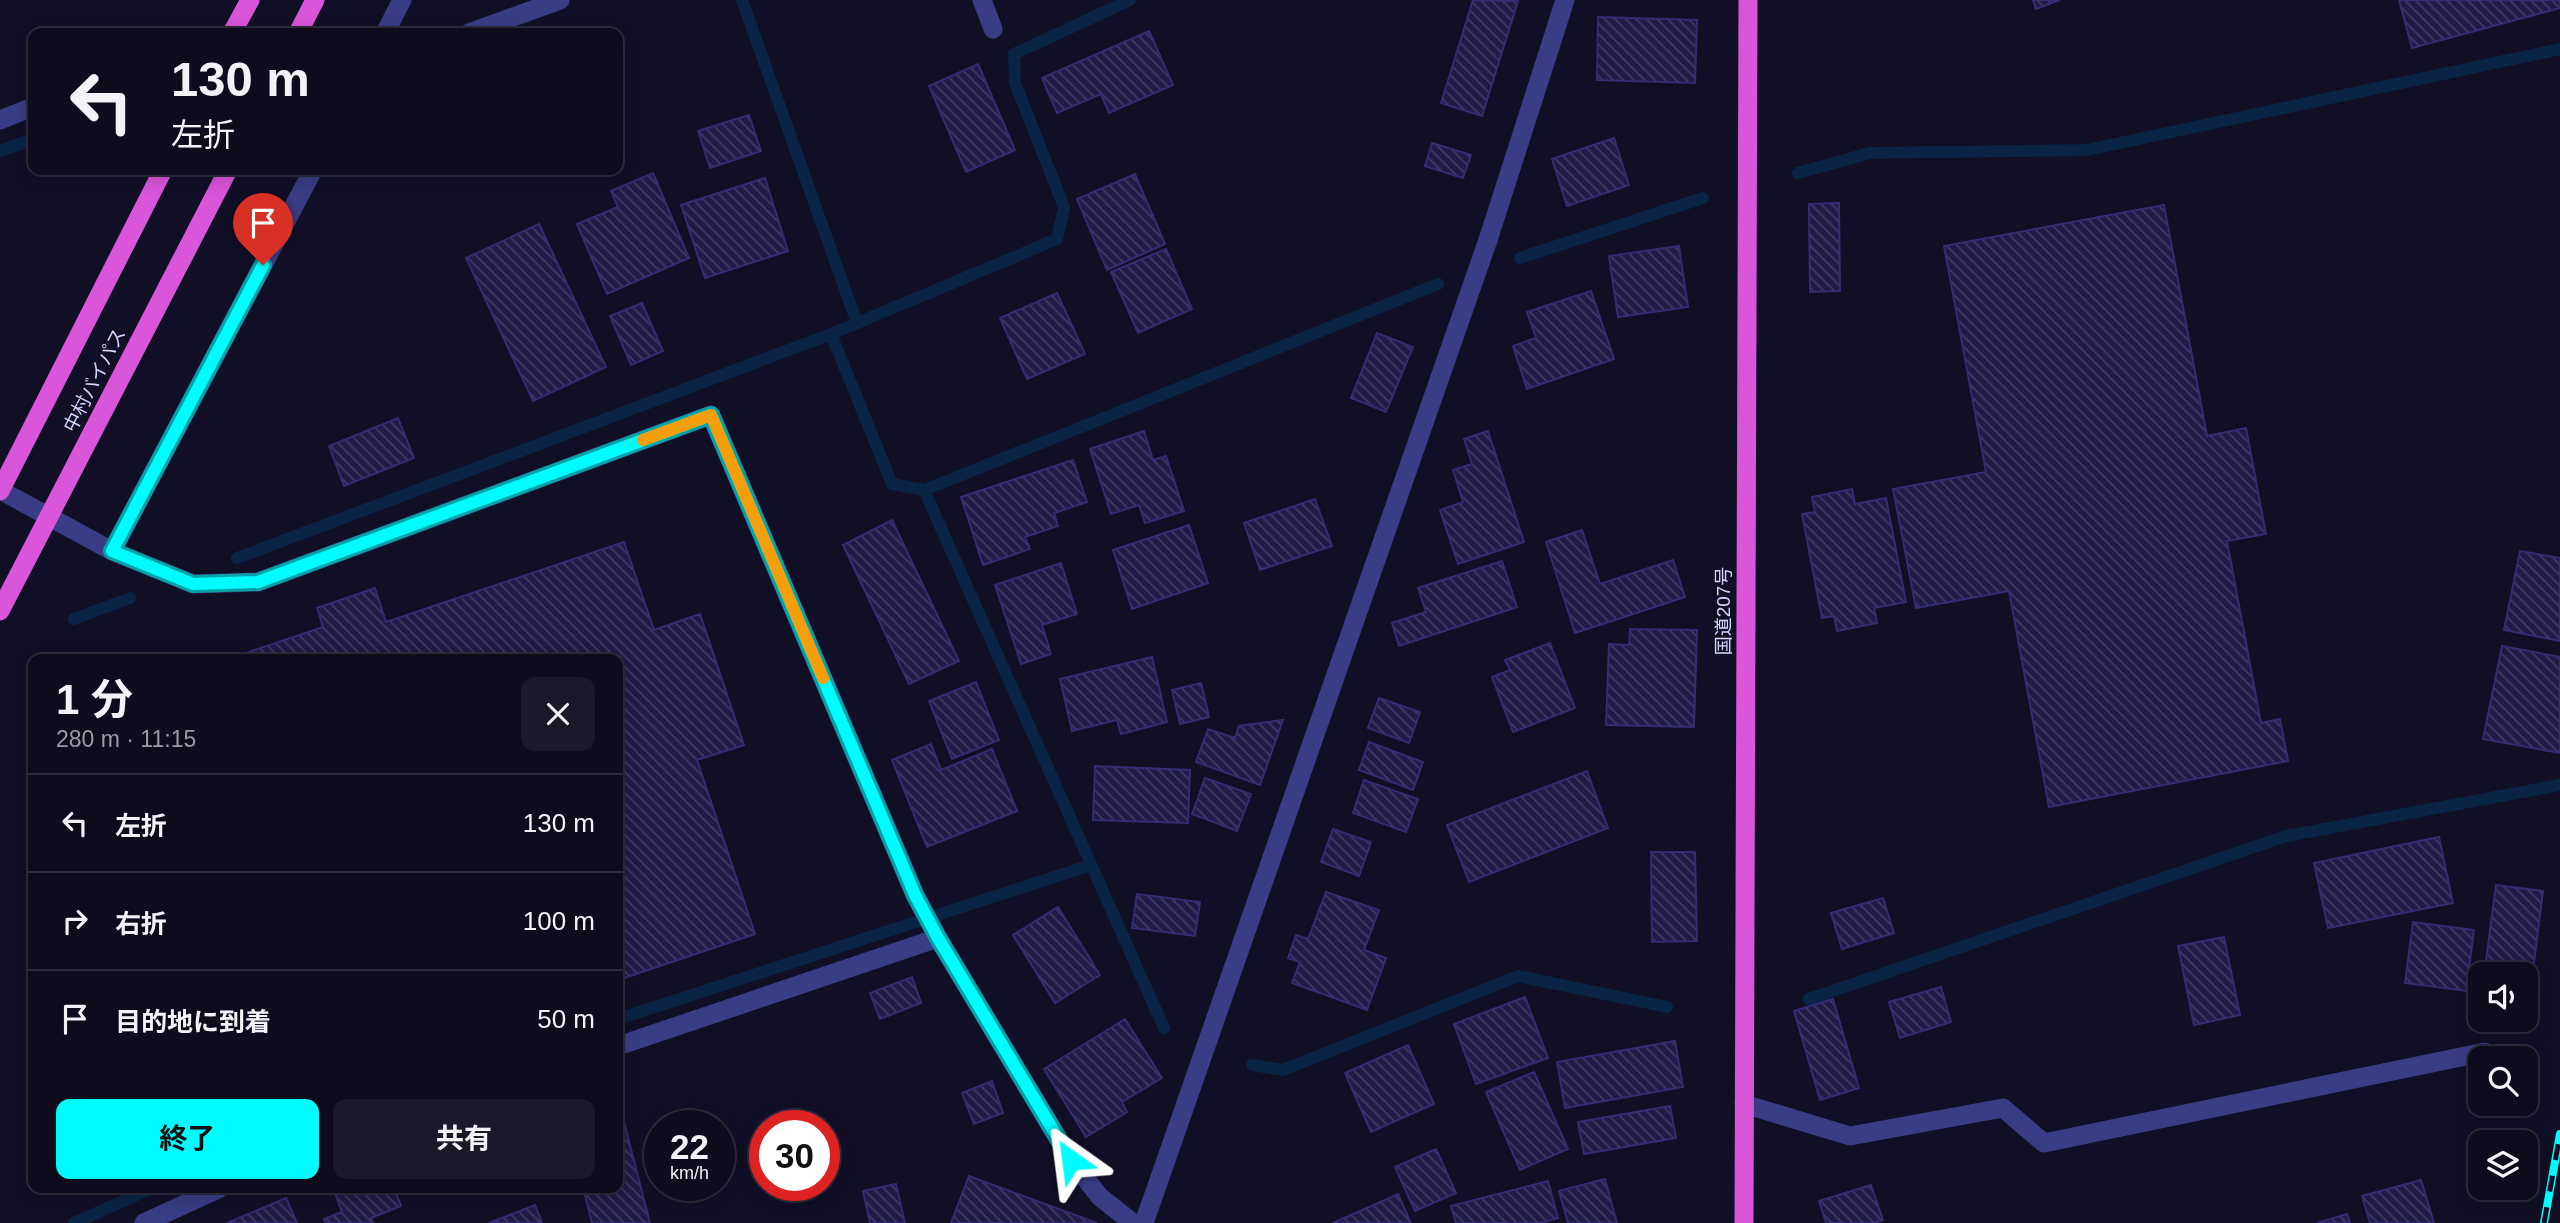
<!DOCTYPE html>
<html lang="ja">
<head>
<meta charset="utf-8">
<style>
  body { margin:0; font-family:Arial,"Noto Sans JP",sans-serif; background:#1b1929; color:#f1f3f6; height:100vh; display:flex; flex-direction:column; font-size:26px; white-space:nowrap }
  * { box-sizing:border-box; margin:0 }
  p { font-size:23px; color:#9a9ba3 }
  .icon { flex:none; width:38px; height:38px; fill:none; stroke:currentColor; stroke-width:2; stroke-linecap:round; stroke-linejoin:round }
  .map { position:relative; flex:1; overflow:hidden }
  .details { position:absolute; left:28px; top:654px; width:595px; height:539px; display:flex; flex-direction:column; background:#0d0b1c; border-radius:14px; box-shadow:0 4px 18px #0003,0 0 0 2px #2d2b3b }
  .details>* { flex:none }
  .hud { position:absolute; left:28px; top:28px; width:595px; height:147px; border-radius:14px; box-shadow:0 4px 18px #0003,0 0 0 2px #2d2b3b; background:#0d0b1c; color:#f1f3f6; overflow:hidden }
  .tools { position:absolute; left:2468px; top:962px; display:grid; gap:14px }
  .tools a { display:grid; place-items:center; width:70px; height:70px; border-radius:14px; background:#0d0b1c; box-shadow:0 4px 18px #0003,0 0 0 2px #2d2b3b; font-size:35px }
  .speed { position:absolute; left:644px; top:1110px; display:flex; gap:14px; font-size:35px; font-weight:700; text-align:center }
  .speed>* { display:grid; place-content:center; width:91px; height:91px; border-radius:50%; background:#0d0b1c; box-shadow:0 4px 18px #0003,0 0 0 2px #2d2b3b; line-height:1 }
  .speed small { font-size:18px; font-weight:400 }
  .speed .limit { border:10px solid #d22; background:#fff; color:#111 }
  .pin { position:absolute; display:grid; place-items:center; width:60px; height:60px; color:#fff; margin:-72px -30px; border-radius:50% 50% 50% 0; rotate:-45deg; box-shadow:0 0 7px #0007 }
  .pin .icon { rotate:45deg }
  .me { position:absolute; width:77px; margin:-38px; rotate:329deg; stroke-linejoin:round; filter:drop-shadow(0 0 5px #0008) }
  .turn { display:flex; align-items:center; gap:24px; height:147px; padding:0 28px; font-size:32px }
  .turn .icon { width:91px; height:91px; stroke-width:2.5 }
  .turn b { display:block; font-size:49px; line-height:60px }
  .round { display:grid; place-items:center; flex:none; width:74px; height:74px; border-radius:14px; background:#1b1929 }
  .summary { display:flex; align-items:center; justify-content:space-between; height:119px; padding:0 28px }
  h1 { font-size:42px; font-weight:700; line-height:52px }
  .button { display:flex; gap:14px; margin-top:auto; padding:14px 28px }
  .button a { flex:1; height:80px; border-radius:14px; background:#00fcff; color:#111; font-size:28px; font-weight:700; line-height:80px; text-align:center }
  .button a+a { background:#1b1929; color:#f1f3f6 }
  ul { padding:0; list-style:none }
  li { display:flex; align-items:center; gap:21px; height:98px; padding:0 28px; border-top:2px solid #2d2b3b }
  li div { flex:1 }
  li b { display:block; font-size:26px }
  li em { font-style:normal }
  .map>svg:first-child { display:block }
</style>
</head>
<body>
<div class="map">
<svg width="2560" height="1223" viewBox="0 0 2560 1223">
  <defs>
    <pattern id="building-back-hatch" width="6" height="6" patternUnits="userSpaceOnUse" patternTransform="scale(1.75)"><rect width="6" height="6" fill="#201a47"/><path d="M-1 5l2 2M0 0l6 6M5-1l2 2" fill="none" stroke="#403a63"/></pattern>
  </defs>
  <rect width="100%" height="100%" fill="#110f26"/>
  <g fill="none" stroke-linecap="round" stroke-linejoin="round">
    <path stroke="#092444" stroke-width="12" d="M742 0 857 323
      M0 151 33 139
      M1798 173 1870 153 2087 150 2560 49
      M1520 258 1703 198
      M831 334 892 484 924 490 1438 284
      M924 490 1164 1028
      M237 558 831 334 1057 239 1064 207 1015 83 1014 54 1130 0
      M74 619 130 598
      M1809 999 2286 836 2560 785
      M618 1019 1091 865
      M1252 1065 1283 1070 1518 976 1667 1007
      M74 1223 152 1188"/>
  </g>
  <path fill="url(#building-back-hatch)" stroke="#342c73" stroke-width="2" d="M1473 0 1518 1 1482 116 1441 103Z
    M2033 0H2060L2036 9Z
    M2399 0H2560V8L2412 48Z
    M1598 17 1697 20 1695 83 1597 80Z
    M1149 31 1173 85 1109 113 1101 94 1057 113 1042 78Z
    M978 64 1015 150 966 172 929 86Z
    M749 115 761 151 710 168 698 131Z
    M1614 138 1629 185 1567 206 1552 159Z
    M1432 143 1471 155 1463 178 1425 166Z
    M653 173 689 258 607 294 577 224 618 207 611 191Z
    M1135 174 1165 244 1107 270 1077 199Z
    M765 178 788 251 705 278 681 205Z
    M1839 203 1840 291 1810 292 1809 204Z
    M2164 205 2207 436 2246 428 2266 534 2227 541 2261 723 2280 719 2288 761 2049 807 2009 591 1916 608 1893 489 1986 472 1944 246Z
    M539 224 606 367 533 401 466 258Z
    M1679 246 1688 307 1618 317 1609 256Z
    M1166 249 1192 309 1138 333 1111 272Z
    M1591 291 1614 359 1527 389 1513 346 1536 338 1527 312Z
    M1057 293 1085 354 1027 379 1000 318Z
    M642 303 663 351 631 365 610 316Z
    M1377 333 1413 347 1386 412 1351 398Z
    M398 418 414 458 344 486 329 446Z
    M1144 431 1153 460 1166 456 1184 511 1145 523 1139 505 1111 514 1090 449Z
    M1488 431 1524 542 1458 564 1440 510 1463 502 1453 470 1472 464 1464 439Z
    M1073 460 1087 502 1054 513 1058 526 1025 537 1030 549 983 565 961 497Z
    M1852 489 1855 504 1886 498 1906 602 1874 608 1877 623 1837 631 1834 616 1822 618 1802 514 1815 512 1812 497Z
    M1315 499 1332 546 1260 570 1244 523Z
    M892 520 959 661 909 684 843 545Z
    M1189 525 1208 583 1132 609 1113 550Z
    M1582 530 1600 584 1673 560 1685 597 1575 633 1546 542Z
    M624 542 654 630 700 614 744 745 697 760 755 934 618 980V660H225L323 627 317 608 375 588 386 622Z
    M2520 551 2560 558V641L2504 630Z
    M1502 561 1517 607 1399 646 1392 623 1426 612 1418 588Z
    M1061 563 1077 614 1042 625 1051 654 1021 664 995 585Z
    M1630 629 1697 630 1694 727 1606 725 1609 644 1629 645Z
    M1550 643 1575 708 1513 732 1492 677 1510 670 1505 660Z
    M2502 646 2560 657V753L2483 739Z
    M1152 657 1167 722 1121 734 1117 720 1072 731 1060 679Z
    M976 682 999 740 952 759 929 701Z
    M1201 683 1209 717 1180 724 1172 690Z
    M1379 698 1420 712 1409 743 1368 728Z
    M1283 720 1260 785 1196 762 1208 729 1235 738 1239 726Z
    M1369 742 1423 762 1413 790 1359 770Z
    M931 744 941 770 992 749 1017 811 927 847 892 760Z
    M1095 766 1190 770 1188 823 1093 820Z
    M1587 771 1608 828 1469 882 1447 825Z
    M1205 778 1251 794 1237 831 1192 814Z
    M1364 780 1418 799 1406 832 1353 813Z
    M1333 829 1371 842 1359 876 1321 862Z
    M2439 837 2453 903 2328 928 2314 863Z
    M1651 852H1695L1697 941 1652 942Z
    M2496 885 2543 891 2528 1010 2525 1009V975H2484Z
    M1326 892 1379 910 1364 950 1386 958 1367 1010 1292 983 1300 962 1288 958 1296 935 1308 939Z
    M1137 894 1200 902 1195 936 1132 928Z
    M1883 898 1894 933 1842 949 1831 913Z
    M1058 907 1100 975 1055 1003 1013 935Z
    M2413 922 2474 930 2466 991 2405 983Z
    M2224 937 2240 1015 2194 1025 2178 946Z
    M912 977 921 1003 880 1019 870 993Z
    M1941 987 1951 1022 1900 1038 1889 1002Z
    M1525 997 1548 1058 1476 1084 1454 1024Z
    M1833 999 1859 1088 1820 1100 1794 1011Z
    M1125 1019 1162 1078 1122 1102 1127 1112 1086 1137 1044 1069Z
    M1675 1041 1683 1087 1565 1108 1557 1062Z
    M1408 1045 1434 1104 1371 1132 1345 1073Z
    M1534 1072 1568 1149 1520 1170 1486 1092Z
    M992 1081 1003 1113 974 1124 962 1093Z
    M1670 1106 1676 1138 1584 1154 1578 1122Z
    M622 1114 650 1223H592L583 1188H618V1115Z
    M1436 1149 1456 1193 1415 1211 1395 1167Z
    M969 1176 1097 1223H951Z
    M1605 1179 1617 1223H1568L1559 1191Z
    M2421 1180 2434 1223H2370L2362 1196Z
    M1548 1181 1558 1218 1540 1223H1456L1451 1206Z
    M896 1184 905 1223H870L863 1191Z
    M1871 1185 1883 1220 1873 1223H1826L1819 1201Z
    M333 1188H394L401 1206 371 1218 373 1223H325L324 1219 342 1212Z
    M1398 1194 1411 1223H1333Z
    M286 1198 297 1223H227Z
    M535 1205 542 1223H489Z
    M2347 1214 2350 1223H2317Z"/>
  <g fill="none" stroke-linecap="round" stroke-linejoin="round">
    <path stroke="#393d85" stroke-width="19" d="M469 33 560 0"/>
    <path stroke="#393d85" stroke-width="19" d="M982 0 993 29
      M385 33 402 0
      M0 120 33 107
      M0 490 112 551 193 584 258 582 711 415 915 895 938 938 1071 1160 1100 1197 1133 1223
      M112 551 313 170
      M618 1046 938 938
      M1744 1104 1850 1136 2003 1108 2044 1143 2485 1052
      M144 1223 220 1188"/>
    <path stroke="#393d85" stroke-width="19" d="M1144 1223 1488 240 1565 0"/>
    <path stroke="#d955d9" stroke-width="19" d="M232 33 250 0
      M298 33 315 0
      M0 491 163 170
      M0 611 228 170
      M1744 1223 1748 0"/>
    <g stroke="#00fcff" stroke-width="8">
      <path id="rail" d="M2544 1223 2560 1134"/>
    </g>
    <use href="#rail" stroke="#110f26" stroke-width="5" stroke-dasharray="16" stroke-linecap="butt"/>
  </g>
  <g fill="none" stroke-linecap="round" stroke-linejoin="round">
    <g stroke="#00a4a6" stroke-width="18">
      <path id="route" d="M263 265 112 551 193 584 258 582 711 415 915 895 938 938 1071 1160"/>
    </g>
    <use href="#route" stroke="#00fcff" stroke-width="12"/>
    <path stroke="#f59e0b" stroke-width="12" d="M643 440 711 415 823 678"/>
  </g>
  <g text-anchor="middle" stroke-width="7" stroke-linejoin="round" paint-order="stroke">
    <g font-size="19" fill="#d5d4ff" stroke="#110f26">
      <text transform="translate(94 380) rotate(-63)" y="7">中村バイパス</text>
      <text transform="translate(1723 611) rotate(-90)" y="7">国道207号</text>
    </g>
  </g>
</svg>
<div class="tools">
<a><svg class="icon" aria-label="sound" viewBox="0 0 24 24"><path d="M4 9h4l5-4v14l-5-4H4zM17 9q2 3 0 6"/></svg></a>
<a><svg class="icon" aria-label="search" viewBox="0 0 24 24"><circle cx="10" cy="10" r="6"/><path d="M15 15l6 6"/></svg></a>
<a><svg class="icon" aria-label="layers" viewBox="0 0 24 24"><path d="M12 4l9 5-9 5-9-5zM3 14l9 5 9-5"/></svg></a>
</div>
<div class="speed"><div>22<small>km/h</small></div><div class="limit">30</div></div>
<div class="pin" style="left:263px;top:265px;background:#d93025"><svg class="icon" aria-label="arrive" viewBox="0 0 24 24"><path d="M6 21V4h12l-3 4 3 4H6"/></svg></div>
<svg class="me" style="left:1071px;top:1160px" viewBox="-20 -20 40 40"><path d="M0-17L14 15 0 8-14 15z" fill="#00fcff" stroke="#fff" stroke-width="4"/></svg>
<div class="hud">
<div class="turn"><svg class="icon" aria-label="left" viewBox="0 0 24 24"><path d="M17 20v-9H6M10 6l-5 5 5 5"/></svg><div><b>130 m</b>左折</div></div>
</div>
<section class="details">
<div class="summary"><div><h1>1 分</h1><p>280 m · 11:15</p></div><a class="round"><svg class="icon" aria-label="close" viewBox="0 0 24 24"><path d="M6 6l12 12M18 6L6 18"/></svg></a></div>
<ul>
<li><svg class="icon" aria-label="left" viewBox="0 0 24 24"><path d="M17 20v-9H6M10 6l-5 5 5 5"/></svg><div><b>左折</b></div><em>130 m</em></li>
<li><svg class="icon" aria-label="right" viewBox="0 0 24 24"><path d="M7 20v-9h11M14 6l5 5-5 5"/></svg><div><b>右折</b></div><em>100 m</em></li>
<li><svg class="icon" aria-label="arrive" viewBox="0 0 24 24"><path d="M6 21V4h12l-3 4 3 4H6"/></svg><div><b>目的地に到着</b></div><em>50 m</em></li>
</ul>
<div class="button"><a>終了</a><a>共有</a></div>
</section>
</div>
</body>
</html>
